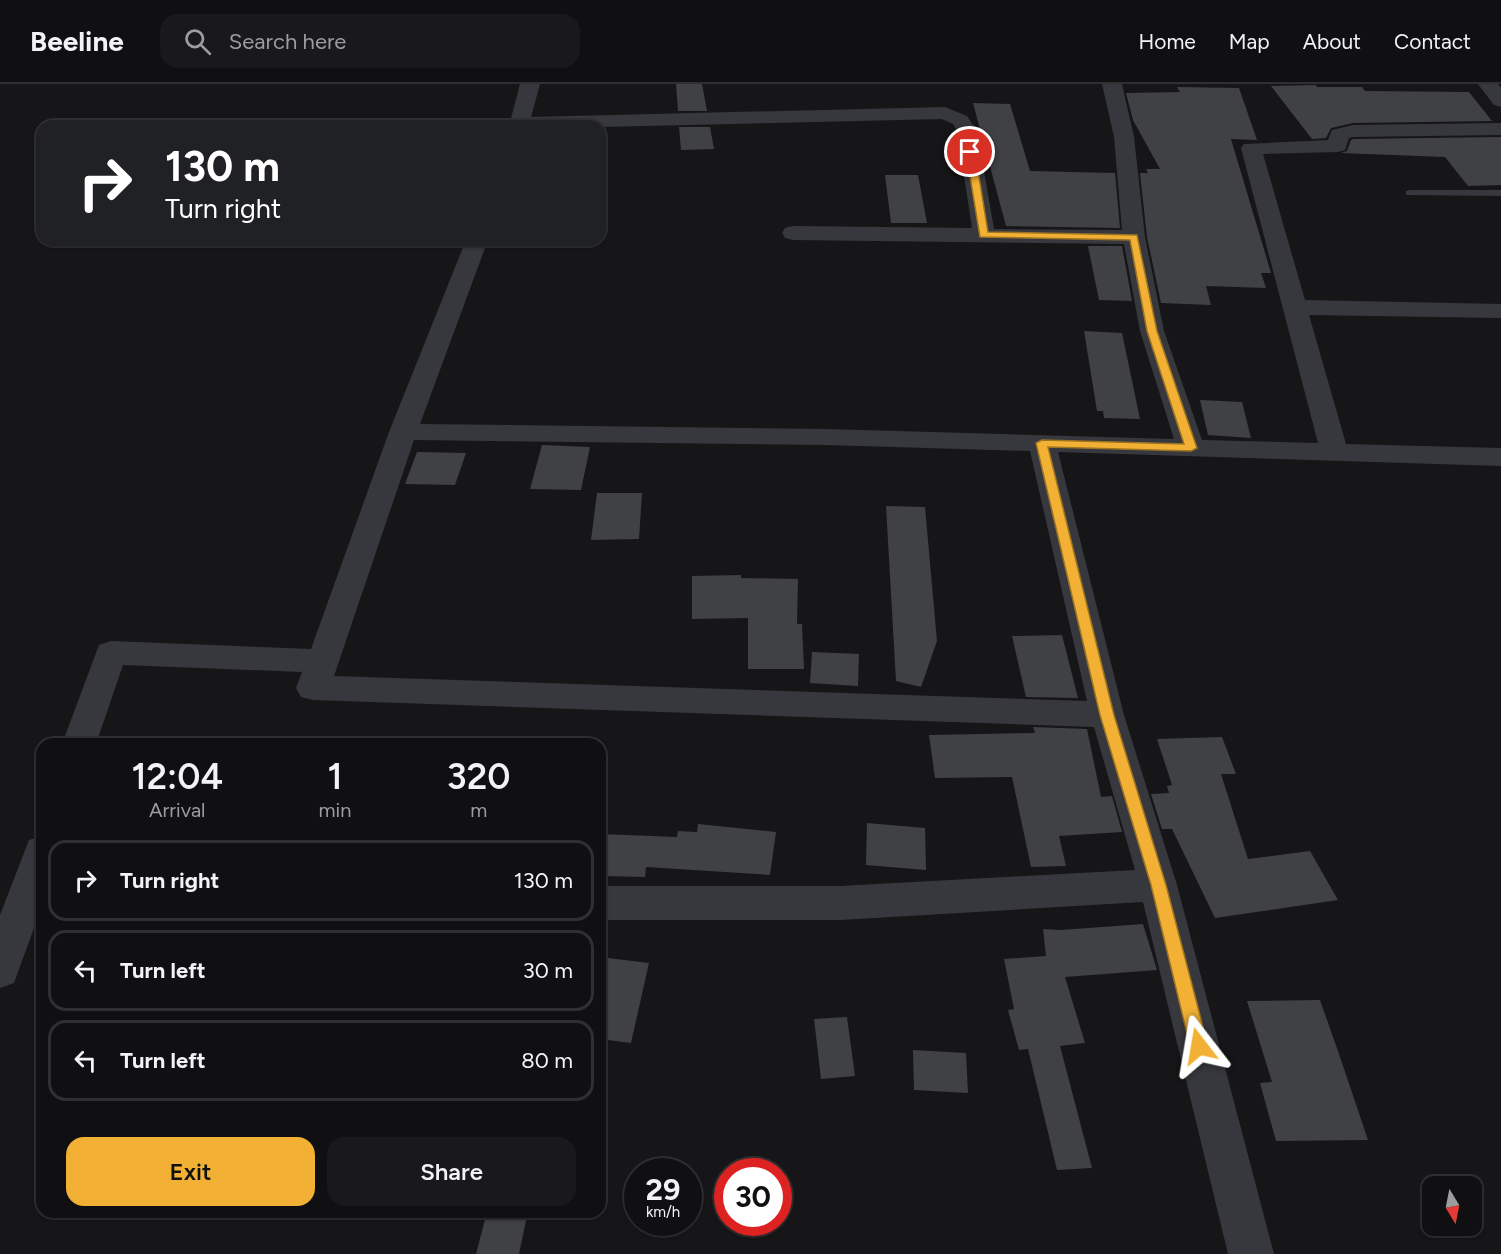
<!DOCTYPE html>
<html lang="en">
<head>
<meta charset="utf-8">
<style>
  body { margin:0; font-family:Figtree,sans-serif; background:#19191b; color:#f1f3f6; height:100vh; display:flex; flex-direction:column; font-size:22px; white-space:nowrap }
  * { box-sizing:border-box; margin:0 }
  p { font-size:20px; color:#9c9d9f }
  .icon { flex:none; width:33px; height:33px; fill:none; stroke:currentColor; stroke-width:2; stroke-linecap:round; stroke-linejoin:round }
  .map { position:relative; flex:1; overflow:hidden }
  .sheet { position:absolute; left:36px; top:654px; width:570px; height:480px; display:flex; flex-direction:column; background:#101012; border-radius:18px; box-shadow:0 2px 4px #0004,0 0 0 2px #303032 }
  .sheet>* { flex:none }
  .guide { position:absolute; left:36px; top:36px; width:570px; height:126px; border-radius:18px; box-shadow:0 2px 4px #0004,0 0 0 2px #303032; background:#202124; color:#fff; overflow:hidden }
  .needle { width:39px; rotate:170deg }
  .controls { position:absolute; left:1422px; top:1092px; display:grid; gap:12px }
  .controls a { display:grid; place-items:center; width:60px; height:60px; border-radius:12px; background:#101012; box-shadow:0 2px 4px #0004,0 0 0 2px #303032; font-size:30px }
  .speed { position:absolute; left:624px; top:1074px; display:flex; gap:12px; font-size:30px; font-weight:700; text-align:center }
  .speed>* { display:grid; place-content:center; width:78px; height:78px; border-radius:50%; background:#101012; box-shadow:0 2px 4px #0004,0 0 0 2px #303032; line-height:1 }
  .speed small { font-size:15px; font-weight:400 }
  .speed .limit { border:9px solid #d22; background:#fff; color:#111 }
  .pin { position:absolute; display:grid; place-items:center; width:51px; height:51px; color:#fff; margin:-26px; border:3px solid #fff; border-radius:50%; box-shadow:0 2px 6px #0007 }
  .me { position:absolute; width:66px; margin:-33px; rotate:346deg; stroke-linejoin:round; filter:drop-shadow(0 0 4px #0008) }
  .turn { display:flex; align-items:center; gap:21px; height:126px; padding:0 30px; font-size:27px }
  .turn .icon { width:78px; height:78px; stroke-width:2.5 }
  .turn b { display:block; font-size:42px; line-height:51px }
  .eta { display:flex; justify-content:space-evenly; align-items:center; height:102px; text-align:center }
  .eta b { font-size:36px; font-weight:600; line-height:42px }
  .cta { display:flex; gap:12px; margin-top:auto; padding:12px 30px }
  .cta a { flex:1; height:69px; border-radius:18px; background:#f2b134; color:#111; font-size:24px; font-weight:600; line-height:69px; text-align:center }
  .cta a+a { background:#19191b; color:#f1f3f6 }
  ul { padding:0; list-style:none }
  li { display:flex; align-items:center; gap:18px; height:81px; margin:0 12px 9px; padding:0 18px; border:3px solid #303032; border-radius:18px }
  li div { flex:1 }
  li b { display:block; font-size:22px }
  li em { font-style:normal }
  header { display:flex; align-items:center; gap:36px; box-sizing:border-box; height:84px; padding:0 30px; background:#101012; border-bottom:2px solid #303032 }
  header strong { font-size:28px }
  nav { display:flex; gap:33px; margin-inline-start:auto; font-size:21px }
  .search { width:420px; height:54px; background:#19191b; display:flex; align-items:center; gap:15px; box-sizing:border-box; padding:0 21px; border-radius:18px; color:#9c9d9f; font-size:22px }
  .map>svg:first-child { display:block }
</style>
</head>
<body>
<header>
<strong>Beeline</strong>
<div class="search"><svg class="icon" aria-label="search" viewBox="0 0 24 24"><circle cx="10" cy="10" r="6"/><path d="M15 15l6 6"/></svg>Search here</div>
<nav><a>Home</a><a>Map</a><a>About</a><a>Contact</a></nav>
</header>
<div class="map">
<svg width="1501" height="1170" viewBox="0 0 1501 1170">
  <rect width="100%" height="100%" fill="#161618"/>
  <path fill="#404145" d="M676 0H702L707 27H678Z
    M1316 1 1317 3H1362L1365 7 1469 8 1492 37 1353 39 1331 44 1326 54 1312 55 1271 2Z
    M1177 3 1239 4 1257 56 1231 55 1271 189H1261L1266 204 1206 202 1211 221 1161 219 1147 153 1140 89H1148L1146 85H1160L1133 36 1126 9 1180 8Z
    M973 19 1010 20 1030 87 1115 89 1120 144 1006 142Z
    M679 43H710L714 65 681 66Z
    M1501 53V101L1468 102 1445 73 1341 69 1347 67 1351 56 1353 55Z
    M885 91H918L927 139H891Z
    M1088 162H1122L1132 217 1099 216Z
    M1084 247 1122 249 1140 335 1104 334 1103 327H1097Z
    M1200 316 1242 318 1251 354 1208 351Z
    M542 361 590 363 581 406 530 405Z
    M417 368 466 369 455 401 405 400Z
    M597 409H642L639 455 591 456Z
    M886 422 925 423 937 557 921 603 896 597Z
    M741 491V494L798 495 797 540H802L804 585H748V534L692 535V492Z
    M1062 551 1078 614 1026 613 1012 552Z
    M812 568 859 570 858 602 810 599Z
    M1033 643 1087 645 1101 713 1112 712 1122 748 1059 752 1066 782 1031 783 1012 693 935 694 929 651 1035 649Z
    M1222 653 1236 690H1221L1248 775 1310 767 1338 816 1215 834 1172 745H1162L1151 710 1169 709 1167 702 1172 701 1157 655Z
    M867 739 925 744 926 786 866 781Z
    M698 740 776 748 770 791 646 783 645 793 600 792V750L677 753 678 747 697 748Z
    M1143 840 1157 886 1065 893 1085 959 1060 962 1092 1084 1057 1086 1028 965 1019 966 1008 926 1014 925 1004 875 1046 872 1043 845 1061 846Z
    M600 873 649 879 631 959 600 955Z
    M1320 916 1338 967 1368 1056 1276 1057 1260 999 1272 998 1247 917Z
    M847 933 855 992 821 995 814 935Z
    M913 966 966 969 968 1009 914 1006Z
    M487 1128 527 1132 519 1170H476Z"/>
  <g fill="none" stroke-linecap="round" stroke-linejoin="round">
    <path fill="#37383d" fill-rule="evenodd" d="M1410 106H1501V112L1406 111V107Z"/>
    <path fill="#37383d" fill-rule="evenodd" d="M520 0H540L531 33 945 23 967 32 977 47 994 145 1122 146 1114 53 1102 0H1122L1134 53 1145 153 1164 247 1202 356 1318 359 1241 64 1244 60 1328 56 1332 46 1353 41 1501 39V51L1353 53 1349 54 1345 66 1338 68 1263 70 1305 216 1501 220V234L1309 231 1346 360 1501 364V382L1058 368 1124 631 1177 801 1274 1170H1228L1143 818 841 836H600V802H841L1135 786 1094 643 313 616 301 613 296 604 302 588 123 581 96 660H62L99 561 111 557 311 565 389 348 466 156H488L420 340 827 345 1174 355 1140 247 1124 160 793 156 785 154 782 149 785 144 793 142 972 144 957 47 953 40 942 35 600 43 509 42ZM414 356 827 361 1030 367 1087 617 334 592Z
      M1478 0H1498L1501 4V23L1494 21Z
      M42 752V822L14 899 0 904V831L29 756Z"/>
  </g>
  <path fill="#f2b134" stroke="#9d7322" stroke-width="1.5" d="M970 65 975 68 988 148 1137 151 1157 247 1197 364 1191 367 1048 363 1114 631 1166 801 1208 962 1205 968 1199 970 1193 968 1190 962 1151 801 1100 631 1036 359 1042 356 1184 360 1147 247 1130 156 980 153 966 68Z"/>
</svg>
<div class="controls">
<a><svg class="needle" viewBox="-14 -14 28 28"><path d="M0-13l5 13h-10z" fill="#e53935"/><path d="M0 13l5-13h-10z" fill="#9c9d9f"/></svg></a>
</div>
<div class="speed"><div>29<small>km/h</small></div><div class="limit">30</div></div>
<div class="pin" style="left:970px;top:68px;background:#d93025"><svg class="icon" aria-label="arrive" viewBox="0 0 24 24"><path d="M6 21V4h12l-3 4 3 4H6"/></svg></div>
<svg class="me" style="left:1199px;top:962px" viewBox="-20 -20 40 40"><path d="M0-17L14 15 0 8-14 15z" fill="#f2b134" stroke="#fff" stroke-width="4"/></svg>
<div class="guide">
<div class="turn"><svg class="icon" aria-label="right" viewBox="0 0 24 24"><path d="M7 20v-9h11M14 6l5 5-5 5"/></svg><div><b>130 m</b>Turn right</div></div>
</div>
<section class="sheet">
<div class="eta">
<div><b>12:04</b><p>Arrival</p></div>
<div><b>1</b><p>min</p></div>
<div><b>320</b><p>m</p></div>
</div>
<ul>
<li><svg class="icon" aria-label="right" viewBox="0 0 24 24"><path d="M7 20v-9h11M14 6l5 5-5 5"/></svg><div><b>Turn right</b></div><em>130 m</em></li>
<li><svg class="icon" aria-label="left" viewBox="0 0 24 24"><path d="M17 20v-9H6M10 6l-5 5 5 5"/></svg><div><b>Turn left</b></div><em>30 m</em></li>
<li><svg class="icon" aria-label="left" viewBox="0 0 24 24"><path d="M17 20v-9H6M10 6l-5 5 5 5"/></svg><div><b>Turn left</b></div><em>80 m</em></li>
</ul>
<div class="cta"><a>Exit</a><a>Share</a></div>
</section>
</div>
</body>
</html>
